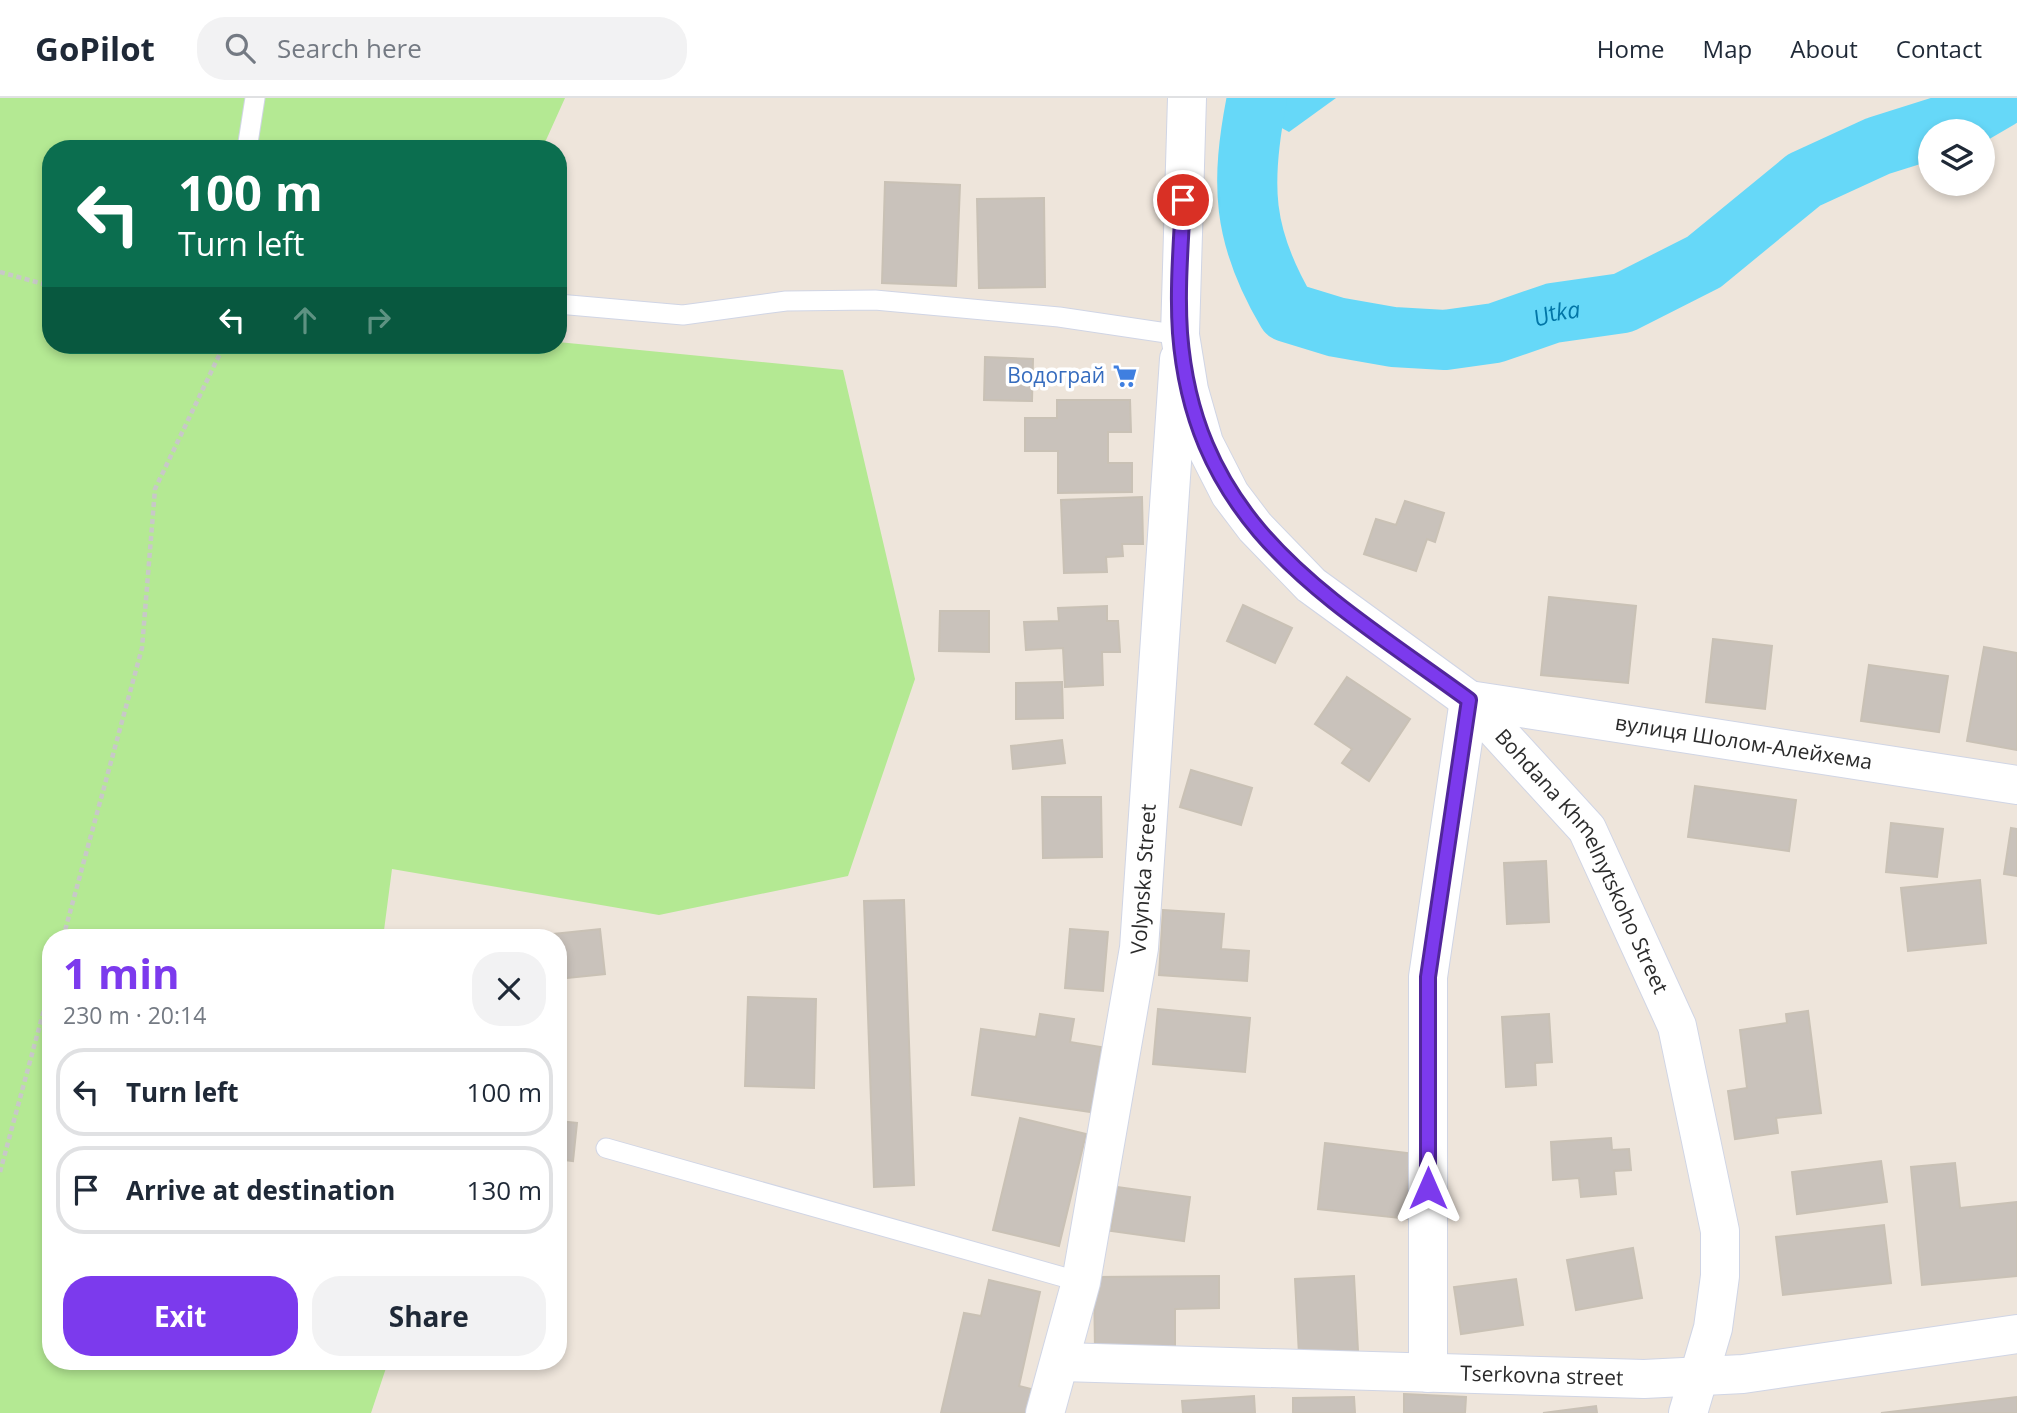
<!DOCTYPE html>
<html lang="en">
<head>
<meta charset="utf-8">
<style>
  body { margin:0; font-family:"Open Sans",sans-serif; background:#f2f2f3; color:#1f2937; height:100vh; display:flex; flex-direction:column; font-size:26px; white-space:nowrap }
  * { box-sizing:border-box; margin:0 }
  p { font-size:23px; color:#747a83 }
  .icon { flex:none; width:38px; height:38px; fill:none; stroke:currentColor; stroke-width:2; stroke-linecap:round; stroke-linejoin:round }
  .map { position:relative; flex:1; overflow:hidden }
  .drawer { position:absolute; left:42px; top:831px; width:525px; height:441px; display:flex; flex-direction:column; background:#fff; border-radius:28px; box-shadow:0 4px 10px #0003 }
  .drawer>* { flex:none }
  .guide { position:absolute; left:42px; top:42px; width:525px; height:214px; border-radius:28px; box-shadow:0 4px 10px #0003; background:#0b6e4f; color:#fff; overflow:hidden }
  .controls { position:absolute; left:1918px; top:21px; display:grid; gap:14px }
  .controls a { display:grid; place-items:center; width:77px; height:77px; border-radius:50%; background:#fff; box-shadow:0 4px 10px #0003; font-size:35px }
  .pin { position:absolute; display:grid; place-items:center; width:60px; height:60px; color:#fff; margin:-30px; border:4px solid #fff; border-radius:50%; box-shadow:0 2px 7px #0007 }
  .me { position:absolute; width:77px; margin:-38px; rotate:0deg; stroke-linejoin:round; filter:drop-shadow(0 0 5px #0008) }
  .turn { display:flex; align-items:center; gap:24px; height:147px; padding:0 21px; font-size:32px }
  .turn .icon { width:91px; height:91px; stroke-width:2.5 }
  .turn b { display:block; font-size:49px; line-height:60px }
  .lanes { display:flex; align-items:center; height:66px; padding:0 21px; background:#0003; justify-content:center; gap:35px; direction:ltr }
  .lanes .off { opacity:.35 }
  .round { display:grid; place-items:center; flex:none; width:74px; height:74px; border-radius:28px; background:#f2f2f3 }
  .headline { display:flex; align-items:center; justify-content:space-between; height:119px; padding:0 21px }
  h1 { font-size:42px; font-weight:700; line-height:52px; color:#7c3aed }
  .primary-button { display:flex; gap:14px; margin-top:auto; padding:14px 21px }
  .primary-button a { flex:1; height:80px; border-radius:28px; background:#7c3aed; color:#fff; font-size:28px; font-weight:700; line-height:80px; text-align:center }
  .primary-button a+a { background:#f2f2f3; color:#1f2937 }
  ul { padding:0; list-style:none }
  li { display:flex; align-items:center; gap:21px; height:88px; margin:0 14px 10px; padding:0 7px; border:4px solid #e0e1e3; border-radius:28px }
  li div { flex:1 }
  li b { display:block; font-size:26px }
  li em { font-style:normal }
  header { display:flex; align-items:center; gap:42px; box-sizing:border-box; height:98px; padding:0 35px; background:#fff; border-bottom:2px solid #e0e1e3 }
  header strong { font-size:33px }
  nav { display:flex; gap:38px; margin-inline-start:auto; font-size:24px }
  .search { width:490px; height:63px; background:#f2f2f3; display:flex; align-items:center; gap:18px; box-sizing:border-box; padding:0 24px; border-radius:28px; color:#747a83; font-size:26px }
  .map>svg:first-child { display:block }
</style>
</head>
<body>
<header>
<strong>GoPilot</strong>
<div class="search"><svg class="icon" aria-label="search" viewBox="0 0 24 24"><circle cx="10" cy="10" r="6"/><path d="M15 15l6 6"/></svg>Search here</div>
<nav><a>Home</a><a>Map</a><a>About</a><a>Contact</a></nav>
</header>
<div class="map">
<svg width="2017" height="1315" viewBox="0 0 2017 1315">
  <rect width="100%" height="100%" fill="#eee5db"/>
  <path fill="#b4e993" d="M0 0H565L542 51H51V247H558V244L843 272 915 581 848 778 659 817 392 771 383 840H51V1264H388L371 1315H0Z"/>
  <path fill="#66d8f8" d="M1236 0H1336L1289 34 1235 4Z"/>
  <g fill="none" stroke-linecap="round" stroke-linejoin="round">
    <path stroke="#66d8f8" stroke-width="60" id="s1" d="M1257 0C1240 86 1242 138 1287 214L1336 229 1393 239 1445 242 1495 235 1553 215 1623 205 1704 164 1804 82 1878 48 1964 21 2000 0"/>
  </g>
  <path fill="#c9c2bb" stroke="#c9c1b5" stroke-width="2" d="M885 84 960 87 956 188 882 185Z
    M1044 100 1045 189 979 190 977 101Z
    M985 259 1033 261 1032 303 984 302Z
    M1057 302H1130L1131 334H1108V365H1132V394L1058 395V353H1025V320H1057Z
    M1142 399 1143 446H1122L1123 458 1106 459 1107 474 1064 475 1061 402Z
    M1405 403 1444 415 1435 444 1427 441 1416 473 1364 456 1376 421 1396 427Z
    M1549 499 1636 508 1628 585 1541 577Z
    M1243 507 1292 530 1275 565 1227 543Z
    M1107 508V523H1118L1120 554H1102L1103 587 1065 589 1063 550 1026 552 1024 524 1059 523 1058 510Z
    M940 513H989V554L939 553Z
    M1713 541 1772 548 1765 611 1706 604Z
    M1984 549 2017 555V652L1967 643Z
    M1869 567 1948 578 1939 634 1861 623Z
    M1347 579 1410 621 1369 683 1342 665 1352 651 1315 626Z
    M1062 584 1063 620 1016 621V585Z
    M1062 642 1065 665 1013 671 1011 648Z
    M1191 672 1252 690 1241 727 1180 709Z
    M1695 688 1796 702 1789 753 1688 739Z
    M1042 699H1101L1102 759 1043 760Z
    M1891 725 1943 731 1937 779 1886 774Z
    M2011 730 2017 731V778L2004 776Z
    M1546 763 1549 824 1507 826 1504 765Z
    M1980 782 1986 845 1908 853 1901 790Z
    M904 802 914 1087 874 1089 864 803Z
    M1163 812 1224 816 1221 851 1249 853 1247 883 1159 877Z
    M600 831 605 876 558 881V840H544V837Z
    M1070 831 1108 834 1103 893 1065 890Z
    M748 899 816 901 814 990 745 988Z
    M1158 911 1250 920 1245 974 1153 966Z
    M1808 913 1821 1015 1776 1020 1778 1035 1735 1041 1728 993 1747 990 1740 932 1787 925 1786 916Z
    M1040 916 1074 921 1070 944 1101 949 1091 1014 972 997 981 931 1036 939Z
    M1549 916 1552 964 1535 965 1536 987 1506 989 1502 919Z
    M1020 1020 1086 1036 1059 1148 993 1132Z
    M558 1023 577 1025 573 1063 558 1061Z
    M1611 1040 1612 1052 1629 1051 1631 1072 1614 1073 1616 1096 1581 1099 1579 1080 1553 1082 1551 1044Z
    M1325 1045 1416 1056 1409 1121 1318 1111Z
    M1881 1063 1887 1104 1797 1116 1792 1074Z
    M1955 1065 1960 1110 2017 1104V1178L1922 1187 1911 1069Z
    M1117 1089 1190 1099 1184 1143 1111 1133Z
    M1884 1127 1891 1185 1783 1197 1776 1139Z
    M1633 1150 1642 1200 1576 1212 1567 1162Z
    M1219 1178V1210L1175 1211V1252L1095 1253 1094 1179Z
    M1354 1178 1358 1253 1299 1257 1295 1181Z
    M1516 1181 1523 1227 1461 1236 1454 1189Z
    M989 1182 1040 1194 1019 1288 1031 1291 1026 1315H941L964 1215 981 1218Z
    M1404 1296 1466 1299 1465 1315H1404Z
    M1254 1298 1255 1315H1183L1182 1303Z
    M1354 1299 1355 1315H1293V1300Z
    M2017 1299V1315H1881Z
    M1596 1308 1597 1315H1543Z"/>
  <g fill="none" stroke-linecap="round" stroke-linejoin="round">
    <g stroke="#d0d5e5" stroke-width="21">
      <path id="lane" d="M247 51 255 0
        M558 206 683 217 786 203 875 202 1059 219 1180 237
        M606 1050 1081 1184"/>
    </g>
    <g stroke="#d0d5e5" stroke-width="40">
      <g id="street">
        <path id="s2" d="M1062 1264 1644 1281 1743 1276 2017 1236"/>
        <path id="s3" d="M1428 1275V879L1469 602 2017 687"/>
        <path id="s4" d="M1045 1315 1081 1184 1139 850 1179 261"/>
      </g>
    </g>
    <g stroke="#d0d5e5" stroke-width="40">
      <g id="secondary">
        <path id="s5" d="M1187 0 1180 237 1189 292 1204 345 1230 396 1255 429 1311 487 1469 602 1587 731 1677 928 1720 1133V1178L1713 1230 1688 1315"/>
      </g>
    </g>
    <path stroke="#c8c8c8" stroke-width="4.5" stroke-dasharray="5 3.5" stroke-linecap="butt" d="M0 174 51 188
      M63 840 142 550 155 391 224 247
      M0 1074 51 886"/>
    <use href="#lane" stroke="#fff" stroke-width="19"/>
    <use href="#street" stroke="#fff" stroke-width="38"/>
    <use href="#secondary" stroke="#fff" stroke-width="38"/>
  </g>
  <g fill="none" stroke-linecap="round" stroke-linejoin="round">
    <g stroke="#51269a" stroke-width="18">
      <path id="route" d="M1183 102C1181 146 1177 191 1180 235 1195 429 1328 499 1469 602L1428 879V1090"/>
    </g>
    <use href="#route" stroke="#7c3aed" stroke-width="12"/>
  </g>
  <defs>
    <g id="supermarket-bare" transform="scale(1.89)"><path d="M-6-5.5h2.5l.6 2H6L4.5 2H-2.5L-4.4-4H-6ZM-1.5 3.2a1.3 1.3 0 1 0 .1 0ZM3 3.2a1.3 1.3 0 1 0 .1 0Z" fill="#3f7fe0" stroke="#fff" stroke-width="2.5" paint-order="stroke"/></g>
  </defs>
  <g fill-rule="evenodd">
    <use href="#supermarket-bare" x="1125" y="278"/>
  </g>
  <g text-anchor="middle" stroke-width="7" stroke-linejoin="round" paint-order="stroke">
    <g font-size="21" fill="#366cbe" stroke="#fff" text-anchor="end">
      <text x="1105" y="285">Водограй</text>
    </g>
    <g font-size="21" fill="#2b2b2b" stroke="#fff">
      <text dy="7" stroke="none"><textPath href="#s3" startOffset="954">вулиця Шолом-Алейхема</textPath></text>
      <text dy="7" stroke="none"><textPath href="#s5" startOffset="922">Bohdana Khmelnytskoho Street</textPath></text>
      <text dy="7" stroke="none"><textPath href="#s4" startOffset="544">Volynska Street</textPath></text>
      <text dy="7" stroke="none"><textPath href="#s2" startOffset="480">Tserkovna street</textPath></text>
    </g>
    <g font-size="23" font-style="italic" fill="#0276a7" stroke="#fff">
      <text dy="8" stroke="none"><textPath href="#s1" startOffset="499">Utka</textPath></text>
    </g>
  </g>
</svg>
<div class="controls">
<a><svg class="icon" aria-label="layers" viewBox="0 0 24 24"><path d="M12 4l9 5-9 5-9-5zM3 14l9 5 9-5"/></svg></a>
</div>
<div class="pin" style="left:1183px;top:102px;background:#d93025"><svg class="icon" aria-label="arrive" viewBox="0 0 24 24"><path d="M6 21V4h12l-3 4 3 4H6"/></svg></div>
<svg class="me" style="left:1428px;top:1090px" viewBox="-20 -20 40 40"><path d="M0-17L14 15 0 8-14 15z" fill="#7c3aed" stroke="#fff" stroke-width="4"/></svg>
<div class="guide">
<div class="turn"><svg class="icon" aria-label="left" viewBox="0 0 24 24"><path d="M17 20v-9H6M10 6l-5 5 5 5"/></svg><div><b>100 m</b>Turn left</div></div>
<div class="lanes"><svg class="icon" aria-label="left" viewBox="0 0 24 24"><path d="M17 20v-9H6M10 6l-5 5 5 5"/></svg><svg class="icon off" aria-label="ahead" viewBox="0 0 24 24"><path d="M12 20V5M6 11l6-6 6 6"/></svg><svg class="icon off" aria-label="right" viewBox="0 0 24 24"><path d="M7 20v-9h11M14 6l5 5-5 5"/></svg></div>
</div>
<section class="drawer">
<div class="headline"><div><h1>1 min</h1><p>230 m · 20:14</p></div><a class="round"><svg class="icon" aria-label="close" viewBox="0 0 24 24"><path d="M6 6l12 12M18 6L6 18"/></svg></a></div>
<ul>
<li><svg class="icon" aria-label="left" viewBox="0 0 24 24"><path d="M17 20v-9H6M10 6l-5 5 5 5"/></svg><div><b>Turn left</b></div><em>100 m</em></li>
<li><svg class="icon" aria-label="arrive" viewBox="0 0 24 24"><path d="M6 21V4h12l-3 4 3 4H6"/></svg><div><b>Arrive at destination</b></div><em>130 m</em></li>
</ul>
<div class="primary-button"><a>Exit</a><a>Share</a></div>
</section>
</div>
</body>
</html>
